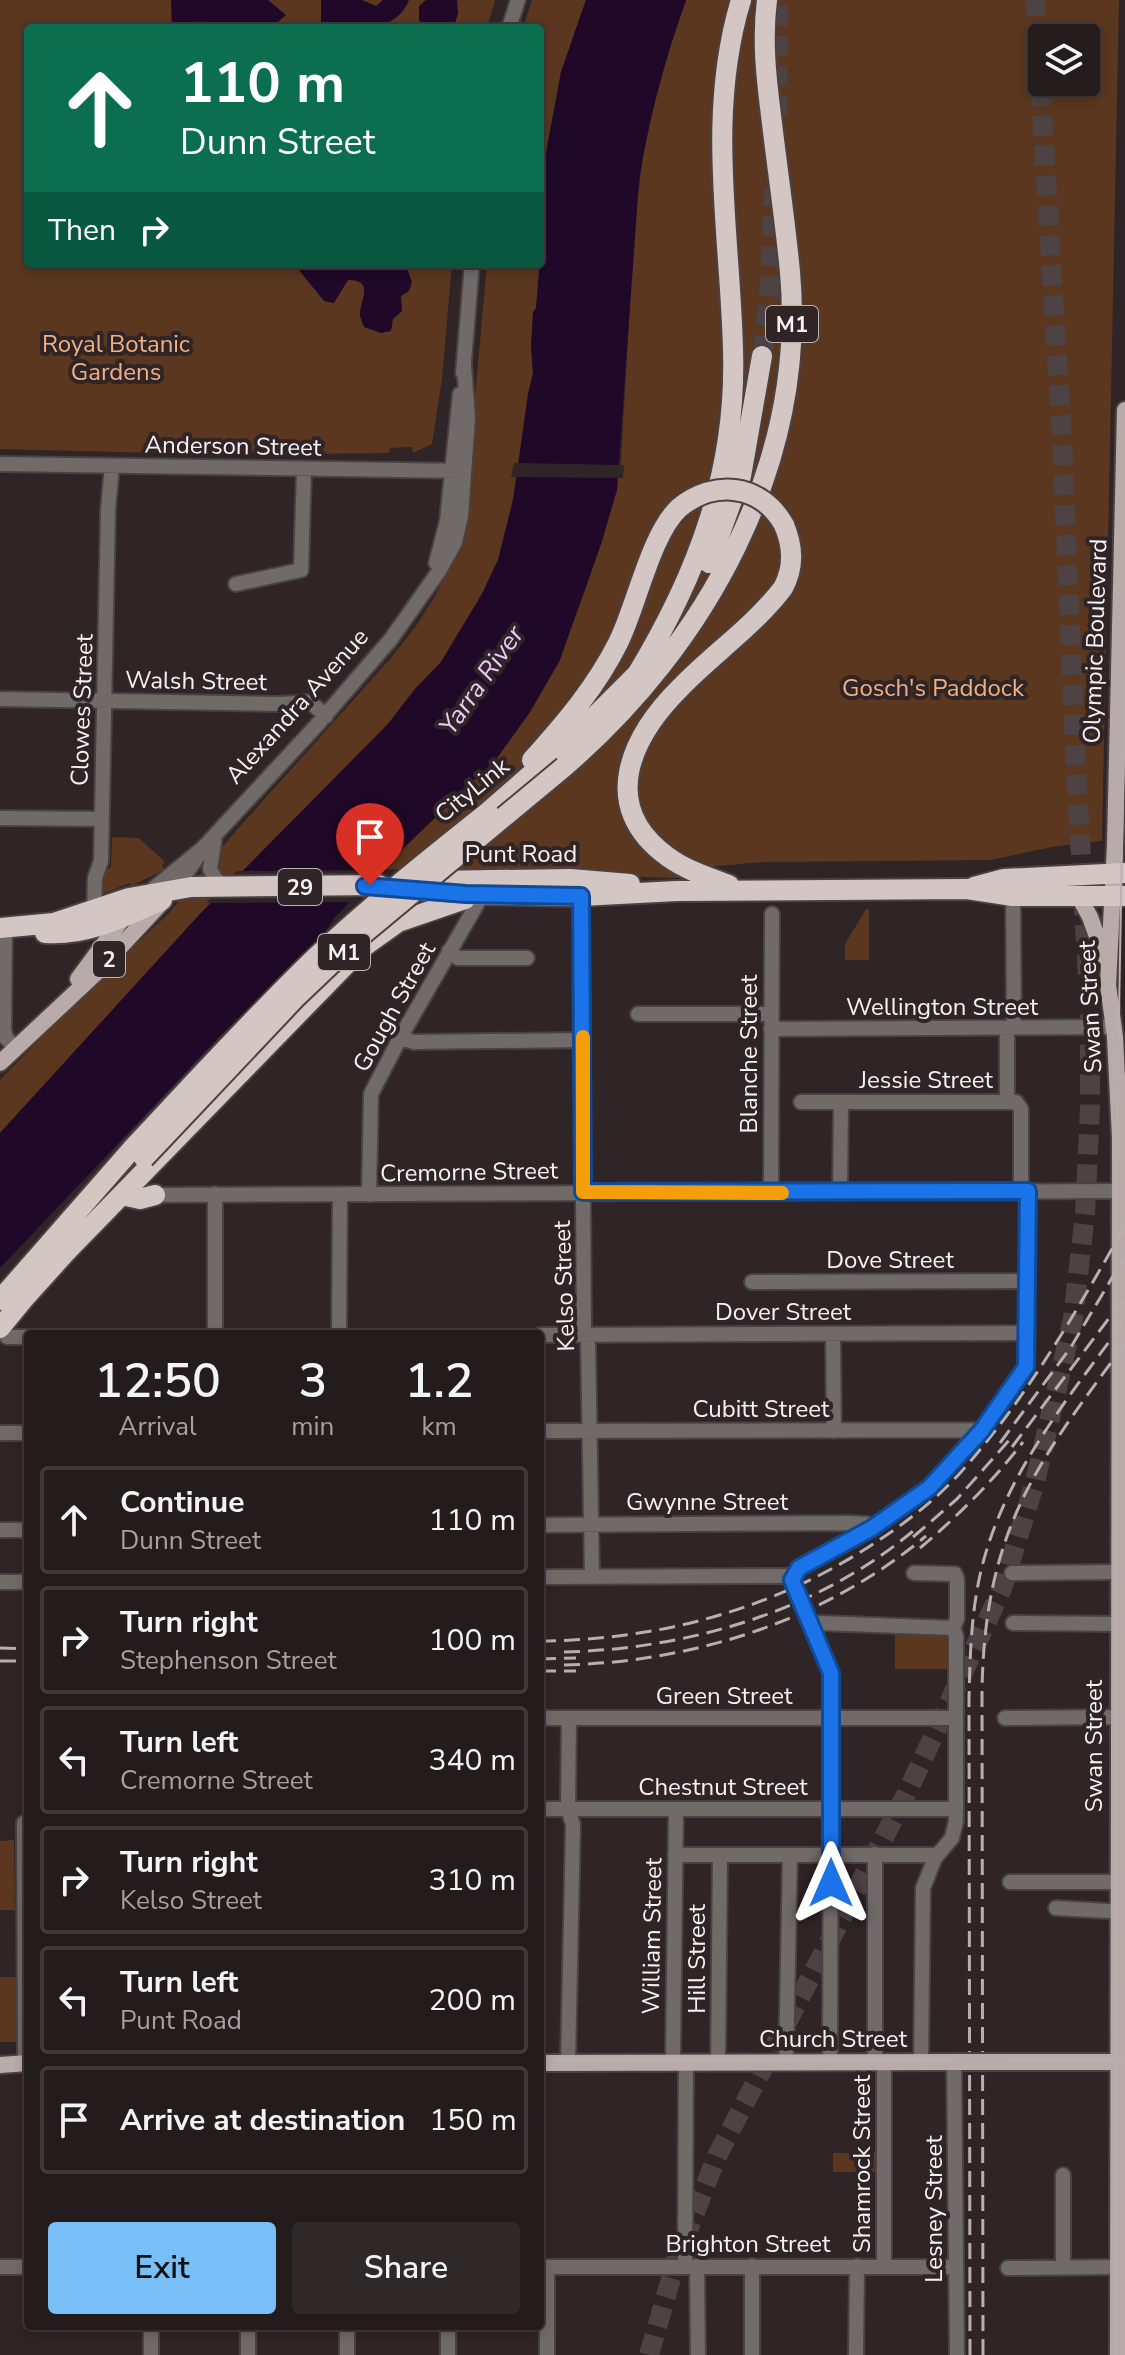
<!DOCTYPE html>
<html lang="en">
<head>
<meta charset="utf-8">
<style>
  body { margin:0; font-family:"Nunito Sans",sans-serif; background:#2f2829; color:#f1f3f6; height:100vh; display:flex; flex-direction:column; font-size:30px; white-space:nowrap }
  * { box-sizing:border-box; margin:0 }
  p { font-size:26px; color:#a3a1a3 }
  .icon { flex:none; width:44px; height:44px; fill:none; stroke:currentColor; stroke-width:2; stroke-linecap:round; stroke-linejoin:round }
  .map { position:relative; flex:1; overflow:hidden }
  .details { position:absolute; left:24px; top:1330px; width:520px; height:1000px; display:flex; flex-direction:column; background:#231b1c; border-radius:8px; box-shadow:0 4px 12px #0003,0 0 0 2px #40393b }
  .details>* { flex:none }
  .hud { position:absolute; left:24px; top:24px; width:520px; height:244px; border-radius:8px; box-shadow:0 4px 12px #0003,0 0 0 2px #40393b; background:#0b6e4f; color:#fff; overflow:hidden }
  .buttons { position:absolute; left:1028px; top:24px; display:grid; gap:16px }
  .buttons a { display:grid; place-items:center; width:72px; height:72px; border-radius:8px; background:#231b1c; box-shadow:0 4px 12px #0003,0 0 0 2px #40393b; font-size:40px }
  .pin { position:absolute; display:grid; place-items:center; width:68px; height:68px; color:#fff; margin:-82px -34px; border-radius:50% 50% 50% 0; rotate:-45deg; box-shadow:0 0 8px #0007 }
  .pin .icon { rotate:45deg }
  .me { position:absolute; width:88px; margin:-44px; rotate:0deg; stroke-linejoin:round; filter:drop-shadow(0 0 6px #0008) }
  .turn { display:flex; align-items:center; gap:28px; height:168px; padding:0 24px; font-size:36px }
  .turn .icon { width:104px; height:104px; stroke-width:2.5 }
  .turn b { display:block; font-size:56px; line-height:68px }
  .then { display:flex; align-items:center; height:76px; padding:0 24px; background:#0003; gap:16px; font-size:30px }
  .eta { display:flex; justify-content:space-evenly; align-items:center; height:136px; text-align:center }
  .eta b { font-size:48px; font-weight:600; line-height:56px }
  .primary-button { display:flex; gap:16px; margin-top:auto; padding:16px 24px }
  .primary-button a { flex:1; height:92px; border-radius:8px; background:#78bff7; color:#111; font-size:32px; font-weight:600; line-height:92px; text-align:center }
  .primary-button a+a { background:#2f2829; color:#f1f3f6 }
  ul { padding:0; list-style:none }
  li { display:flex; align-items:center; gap:24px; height:108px; margin:0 16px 12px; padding:0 8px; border:4px solid #40393b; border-radius:8px }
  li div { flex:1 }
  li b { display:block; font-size:30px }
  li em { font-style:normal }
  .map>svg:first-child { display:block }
</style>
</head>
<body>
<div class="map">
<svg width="1125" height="2355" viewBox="0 0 1125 2355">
  <rect width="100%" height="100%" fill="#2f2426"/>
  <path fill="#5a371e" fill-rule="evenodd" d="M0 0H495L487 28H28V264H452L442 379 432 444 413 453 412 447 390 448 389 453 299 454 297 451 194 454 0 449Z
    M532 0H586L561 72 540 206V28H523Z
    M686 0H1119L1102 841 1057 846 990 860 765 862 695 868 678 878 381 869 497 758 559 662 587 585 602 541 621 462 634 228 646 132 659 80ZM1042 38H1086V82H1042Z
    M487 264H539L536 309 531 345 533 373 513 500 498 560 482 594 441 662 415 689 388 724 200 914 0 1133V1080L79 999 169 913 234 833 390 659 416 626 435 596 457 554 469 511V463Z
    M112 837 139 838 165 862 162 865 164 870 131 886 130 883 99 895 101 875 111 867Z
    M866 909H869V960H845V944Z
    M895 1627H951V1669H895Z
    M14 1840 15 1910H0V1841Z
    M0 1977H18V2042H0Z
    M833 2153H882V2172H833Z"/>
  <path fill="#200828" d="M171 0H268L286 15 271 28H211L200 21 190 28H172Z
    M321 0H362L376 6 383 0H409C394 37 349 28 316 28L321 22Z
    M426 0H457L458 13 455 23 444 28H424L419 20V6Z
    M586 0H686C665 59 649 118 639 181L617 490 602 541 559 662 530 712 497 758 381 870 335 917 323 935 220 1036 0 1268V1133L200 914 388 724 415 689 441 662 482 594 498 560 513 500 528 394 533 373 531 345 533 312 536 308 540 264V206L547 147 561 72Z
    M294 264H405L412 282 409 291 401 296 402 311 393 319 391 331 381 333 364 327C363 324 360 318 360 315 360 299 375 280 348 280L334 303 324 301Z"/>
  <path fill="#2f2426" d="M514 463H518L624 465 623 478 511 477Z
    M386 870 355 902 206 903 237 871Z"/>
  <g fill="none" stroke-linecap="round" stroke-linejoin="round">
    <path stroke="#4d4344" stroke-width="20" stroke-dasharray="20 10" stroke-linecap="butt" d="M777 116 778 0
      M762 356 770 287 774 188
      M649 2355 677 2258 717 2156 906 1795 1002 1589 1035 1482 1073 1319 1085 1214 1090 1108V1013L1076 770 1062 438 1035 0"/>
    <g stroke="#4b4142" stroke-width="18">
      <path id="minor" d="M509 28 518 0
        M463 373 472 264
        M0 464 464 471
        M436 563 447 521 460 394
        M236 584 301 570 304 469
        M0 699 280 704 310 702 326 716
        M0 818 101 819
        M215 836 210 869 216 880 227 886
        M175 889 199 855
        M147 894 203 848 316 726 391 639 439 571 455 542 461 516 468 418 464 365
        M581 896 584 1335 588 1340 592 1577
        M1013 896 1014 1028
        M94 910 95 878 101 861 108 510 112 466
        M5 928 4 1030 6 1038 16 1048
        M449 951 458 958H527
        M638 1014H771
        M1007 1028V1102
        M771 1029 1113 1027
        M400 1038 414 1042 583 1040
        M801 1102H1016L1021 1109V1191
        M771 1193 772 914
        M840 1193 841 1102
        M215 1194V1334
        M155 1195 1120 1191
        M369 1195 371 1094 400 1038 477 904 480 895
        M752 1282 1027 1281
        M339 1334 340 1196
        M833 1334 834 1431
        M540 1335 1026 1333
        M7 1337H28
        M540 1431 982 1430
        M0 1433H28
        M540 1525 851 1523 867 1524 872 1528
        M2 1530H28
        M914 1573 955 1574 957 1579V1619L953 1628
        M1012 1573 1118 1572
        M793 1576V1585L831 1673 830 2063
        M540 1577 793 1576 799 1568 872 1528 929 1488 982 1430 1026 1367 1028 1191
        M0 1582H28
        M1013 1623 1125 1624
        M810 1626 820 1623 953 1628
        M540 1718H955
        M1005 1718 1117 1717
        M540 1809H955
        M676 1809 673 2055 676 2063
        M24 1823 25 2063
        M675 1855H937
        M1010 1882H1118
        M1056 1908 1125 1912
        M875 2062V1854
        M954 2062 957 2355
        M568 2063 573 1825 568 1809 569 1718
        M718 2063 720 1855
        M786 2063 790 1855
        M921 2063 923 1888 935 1858 952 1838 956 1821V1636L953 1628
        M1063 2175V2268
        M685 2266 686 2063
        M697 2266 698 2355
        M752 2266V2355
        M884 2266V2063
        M0 2267H28
        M540 2267H956
        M547 2267V2355
        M1008 2268 1118 2267
        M151 2326V2355
        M347 2326V2355
        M448 2326V2355
        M248 2355V2326
        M856 2355 857 2266"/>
    </g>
    <g stroke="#4b4142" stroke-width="20">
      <path id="major" d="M1078 895 1090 917 1104 956
        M78 979 123 918
        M0 1063 95 974 163 901
        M994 2062H1125
        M540 2063 962 2062
        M0 2065 28 2063
        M1118 2355 1120 1138 1115 1037 1108 985 1115 845 1125 410"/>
    </g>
    <g stroke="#4b4142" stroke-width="24">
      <path id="highway" d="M709 563 741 476 762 356
        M636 676C698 574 737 470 733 349 730 232 706 115 741 0
        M532 760C565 723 597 686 619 641 637 604 651 534 679 508
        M564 767C706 645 807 463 790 272 785 219 777 167 771 115 766 76 762 39 767 0
        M488 812 576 735 643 668
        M430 881 570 879 630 884
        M729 885C708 877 686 870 668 857 597 806 631 736 682 686 714 653 755 625 783 588 794 568 793 546 784 525
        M365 886 466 894 581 896 677 891 967 889 1013 896H1125
        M974 887 1004 879 1125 873
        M0 928 54 923 129 898 191 887 379 885
        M45 933C87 936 124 917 162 900
        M122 1195 140 1199 155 1195
        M0 1300 133 1148
        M20 1303 66 1252 363 947 398 922 465 899
        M0 1328 27 1295"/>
    </g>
    <use href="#minor" stroke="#706a69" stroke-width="14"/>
    <use href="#major" stroke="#b8aba9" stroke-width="16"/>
    <use href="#highway" stroke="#d4c6c3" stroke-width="20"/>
    <path stroke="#b8afb1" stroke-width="2" d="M540 2060H1124
      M0 2062 28 2061
      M1116 2355V1181L1125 679"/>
    <path stroke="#b8afb1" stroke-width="3" stroke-dasharray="16 8" stroke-linecap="butt" d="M1000 1443 1071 1347 1125 1256
      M1012 1447 1125 1297
      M913 1537 957 1499 1011 1438
      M920 1548C958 1516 993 1481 1023 1442
      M540 1641C657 1640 768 1611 867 1548 900 1527 934 1502 961 1472 1027 1398 1076 1312 1125 1226
      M0 1648 28 1649
      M564 1652C691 1649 822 1610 919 1526
      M540 1659 576 1658
      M0 1661H28
      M564 1665C695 1662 825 1620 926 1536
      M540 1671H576
      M970 2355 969 1698C970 1657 971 1616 980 1575 1002 1477 1067 1400 1125 1320
      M983 2355 982 1690C985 1532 1034 1466 1125 1344"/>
    <g stroke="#4b4142" stroke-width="20" stroke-linecap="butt">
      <path id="major-bridge" d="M962 2062H994"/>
    </g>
    <g stroke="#4b4142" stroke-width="24" stroke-linecap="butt">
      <path id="highway-bridge" d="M679 508C714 479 761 484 784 525
        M133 1148C193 1084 252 1019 315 958 370 906 429 859 488 812
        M144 1158 296 997 358 938 564 767"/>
    </g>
    <use href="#major-bridge" stroke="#b8aba9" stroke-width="16"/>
    <use href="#highway-bridge" stroke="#d4c6c3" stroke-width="20"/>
  </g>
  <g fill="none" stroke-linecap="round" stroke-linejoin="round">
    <g stroke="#114b97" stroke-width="20">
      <path id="route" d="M370 885 365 886 466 894 581 896 583 1192 1028 1191 1026 1367 982 1430 929 1488 872 1528 799 1568 792 1580 831 1673V1883"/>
    </g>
    <use href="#route" stroke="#1a73e8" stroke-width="14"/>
    <path stroke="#f59e0b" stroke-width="14" d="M583 1037V1192L782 1193"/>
  </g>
  <g text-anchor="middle" stroke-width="8" stroke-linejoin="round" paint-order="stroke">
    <g fill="#2f2426" stroke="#bcb3b4" stroke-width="2">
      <rect x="766" y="306" width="52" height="36" rx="6"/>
      <rect x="278" y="869" width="44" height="36" rx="6"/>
      <rect x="318" y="934" width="52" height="36" rx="6"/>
      <rect x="93" y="941" width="32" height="36" rx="6"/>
    </g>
    <g font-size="22" font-weight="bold" fill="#f8f0f1">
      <text x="792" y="332">M1</text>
      <text x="300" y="895">29</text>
      <text x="344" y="960">M1</text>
      <text x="109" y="967">2</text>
    </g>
    <g font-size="24" fill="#f1af84" stroke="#2f2426">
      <text x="116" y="352">Royal Botanic<tspan x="116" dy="28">Gardens</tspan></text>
      <text x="933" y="696">Gosch's Paddock</text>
    </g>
    <g font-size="24" fill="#f8f0f1" stroke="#2f2426">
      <text transform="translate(233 446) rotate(1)" y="8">Anderson Street</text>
      <text transform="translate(1095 641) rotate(-88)" y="8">Olympic Boulevard</text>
      <text transform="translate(196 681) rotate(1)" y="8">Walsh Street</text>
      <text transform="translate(297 706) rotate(-48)" y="8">Alexandra Avenue</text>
      <text transform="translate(82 710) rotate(-88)" y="8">Clowes Street</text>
      <text transform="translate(472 790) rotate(-39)" y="8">CityLink</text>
      <text x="521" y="862">Punt Road</text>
      <text transform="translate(394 1007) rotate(-61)" y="8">Gough Street</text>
      <text x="942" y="1015">Wellington Street</text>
      <text transform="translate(1090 1007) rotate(-93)" y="8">Swan Street</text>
      <text transform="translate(749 1054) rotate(-90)" y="8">Blanche Street</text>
      <text x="926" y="1088">Jessie Street</text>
      <text transform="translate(469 1172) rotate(-1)" y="8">Cremorne Street</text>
      <text x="890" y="1268">Dove Street</text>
      <text transform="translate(564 1286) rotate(-92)" y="8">Kelso Street</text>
      <text x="783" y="1320">Dover Street</text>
      <text x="761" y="1417">Cubitt Street</text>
      <text x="707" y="1510">Gwynne Street</text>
      <text x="724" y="1704">Green Street</text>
      <text transform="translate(1094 1746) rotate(-90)" y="8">Swan Street</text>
      <text x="723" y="1795">Chestnut Street</text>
      <text transform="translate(652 1936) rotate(-89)" y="8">William Street</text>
      <text transform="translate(697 1959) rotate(-90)" y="8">Hill Street</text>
      <text x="833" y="2047">Church Street</text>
      <text transform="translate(862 2164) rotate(-90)" y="8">Shamrock Street</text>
      <text transform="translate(934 2209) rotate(-90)" y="8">Lesney Street</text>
      <text x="748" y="2252">Brighton Street</text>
    </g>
    <g font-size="26" font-style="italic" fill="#ecc9fa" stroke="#2f2426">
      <text transform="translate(481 680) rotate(-55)" y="9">Yarra River</text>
    </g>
  </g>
</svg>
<div class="buttons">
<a><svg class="icon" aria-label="layers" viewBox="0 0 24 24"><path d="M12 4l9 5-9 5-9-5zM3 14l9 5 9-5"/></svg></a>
</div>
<div class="pin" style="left:370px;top:885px;background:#d93025"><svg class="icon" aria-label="arrive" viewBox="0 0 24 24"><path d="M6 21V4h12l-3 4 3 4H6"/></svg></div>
<svg class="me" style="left:831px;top:1883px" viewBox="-20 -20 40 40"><path d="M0-17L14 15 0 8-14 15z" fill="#1a73e8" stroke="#fff" stroke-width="4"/></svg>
<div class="hud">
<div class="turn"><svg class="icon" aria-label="ahead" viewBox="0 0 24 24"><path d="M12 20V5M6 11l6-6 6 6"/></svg><div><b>110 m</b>Dunn Street</div></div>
<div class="then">Then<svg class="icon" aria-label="right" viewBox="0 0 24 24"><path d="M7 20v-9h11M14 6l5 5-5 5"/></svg></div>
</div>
<section class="details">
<div class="eta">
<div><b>12:50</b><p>Arrival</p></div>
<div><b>3</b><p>min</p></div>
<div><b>1.2</b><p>km</p></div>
</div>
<ul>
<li><svg class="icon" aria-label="ahead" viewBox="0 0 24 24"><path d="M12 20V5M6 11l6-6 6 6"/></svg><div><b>Continue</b><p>Dunn Street</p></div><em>110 m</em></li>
<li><svg class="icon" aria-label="right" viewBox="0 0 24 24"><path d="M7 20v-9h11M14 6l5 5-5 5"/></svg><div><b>Turn right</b><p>Stephenson Street</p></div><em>100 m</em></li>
<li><svg class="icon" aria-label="left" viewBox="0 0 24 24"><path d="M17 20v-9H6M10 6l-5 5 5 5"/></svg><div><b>Turn left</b><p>Cremorne Street</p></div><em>340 m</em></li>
<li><svg class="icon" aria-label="right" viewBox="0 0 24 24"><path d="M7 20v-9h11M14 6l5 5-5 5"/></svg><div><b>Turn right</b><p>Kelso Street</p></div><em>310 m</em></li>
<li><svg class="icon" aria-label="left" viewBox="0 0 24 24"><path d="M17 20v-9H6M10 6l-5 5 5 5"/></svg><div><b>Turn left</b><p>Punt Road</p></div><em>200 m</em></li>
<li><svg class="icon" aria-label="arrive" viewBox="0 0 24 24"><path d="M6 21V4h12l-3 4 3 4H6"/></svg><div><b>Arrive at destination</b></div><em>150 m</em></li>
</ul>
<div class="primary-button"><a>Exit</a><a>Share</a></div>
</section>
</div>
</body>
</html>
